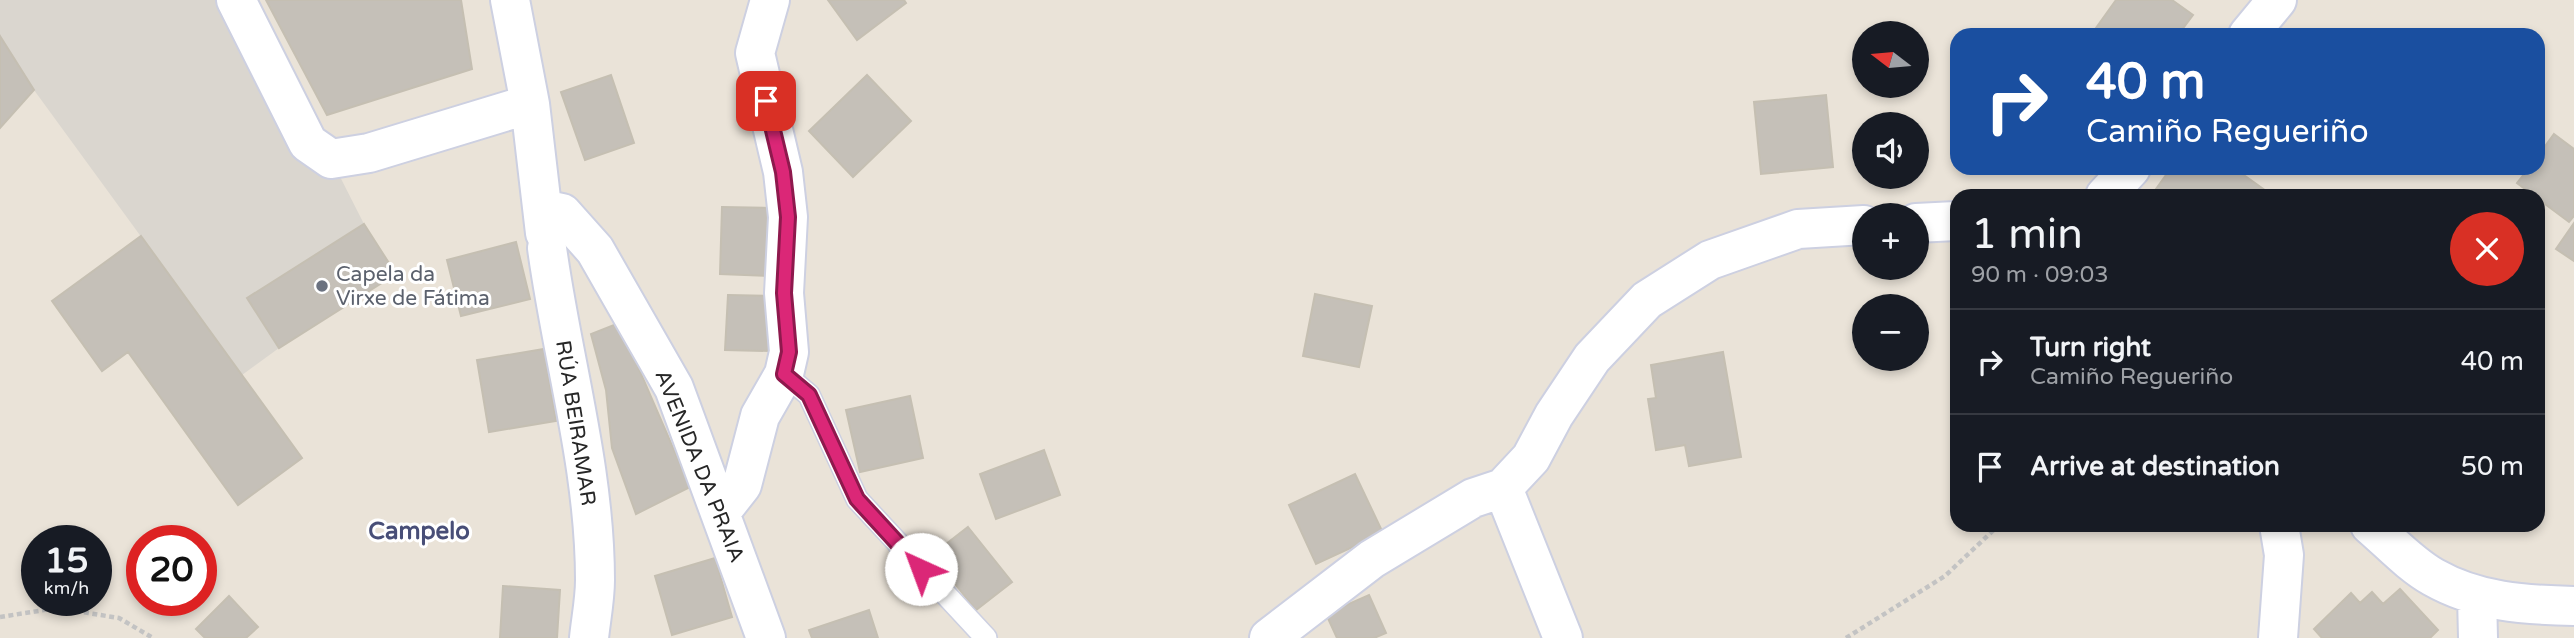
<!DOCTYPE html>
<html lang="en">
<head>
<meta charset="utf-8">
<style>
  body { margin:0; font-family:"Varela Round",sans-serif; background:#20242c; color:#f1f3f6; height:100vh; display:flex; flex-direction:column; font-size:26px; white-space:nowrap }
  * { box-sizing:border-box; margin:0 }
  p { font-size:23px; color:#9ea1a6 }
  .icon { flex:none; width:38px; height:38px; fill:none; stroke:currentColor; stroke-width:2; stroke-linecap:round; stroke-linejoin:round }
  .map { position:relative; flex:1; overflow:hidden }
  .sheet { position:absolute; left:1950px; top:189px; width:595px; height:343px; display:flex; flex-direction:column; background:#171b24; border-radius:21px; box-shadow:0 4px 10px #0003 }
  .sheet>* { flex:none }
  .guide { position:absolute; left:1950px; top:28px; width:595px; height:147px; border-radius:21px; box-shadow:0 4px 10px #0003; background:#1a4fa0; color:#fff; overflow:hidden }
  .needle { width:46px; rotate:286deg }
  .fabs { position:absolute; left:1852px; top:21px; display:grid; gap:14px }
  .fabs a { display:grid; place-items:center; width:77px; height:77px; border-radius:50%; background:#171b24; box-shadow:0 4px 10px #0003; font-size:35px }
  .speed { position:absolute; left:21px; top:525px; display:flex; gap:14px; font-size:35px; font-weight:700; text-align:center }
  .speed>* { display:grid; place-content:center; width:91px; height:91px; border-radius:50%; background:#171b24; box-shadow:0 4px 10px #0003; line-height:1 }
  .speed small { font-size:18px; font-weight:400 }
  .speed .limit { border:10px solid #d22; background:#fff; color:#111 }
  .pin { position:absolute; display:grid; place-items:center; width:60px; height:60px; color:#fff; margin:-30px; border-radius:14px; box-shadow:0 4px 10px #0006 }
  .me { position:absolute; width:77px; margin:-38px; rotate:317deg; stroke-linejoin:round; filter:drop-shadow(0 0 5px #0008) }
  .turn { display:flex; align-items:center; gap:24px; height:147px; padding:0 21px; font-size:32px }
  .turn .icon { width:91px; height:91px; stroke-width:2.5 }
  .turn b { display:block; font-size:49px; line-height:60px }
  .round { display:grid; place-items:center; flex:none; width:74px; height:74px; border-radius:37px; background:#20242c }
  .headline { display:flex; align-items:center; justify-content:space-between; height:119px; padding:0 21px }
  h1 { font-size:42px; font-weight:600; line-height:52px }
  ul { padding:0; list-style:none }
  li { display:flex; align-items:center; gap:21px; height:105px; padding:0 21px; border-top:2px solid #363941 }
  li div { flex:1 }
  li b { display:block; font-size:26px }
  li em { font-style:normal }
  .map>svg:first-child { display:block }
</style>
</head>
<body>
<div class="map">
<svg width="2574" height="638" viewBox="0 0 2574 638">
  <rect width="100%" height="100%" fill="#eae3d8"/>
  <path fill="#dad6cf" d="M0 0H236L331 159 364 224 248 298 279 348 242 375 34 90 0 36Z"/>
  <path fill="#c5c0b8" stroke="#c5bfb2" stroke-width="2" d="M266 0H461L472 69 327 115Z
    M828 0H904L906 3 857 40Z
    M2116 0H2172L2193 15 2178 35H2091Z
    M0 36 34 90 0 128Z
    M611 75 634 143 585 160 561 92Z
    M867 75 911 121 853 177 809 131Z
    M1826 95 1833 167 1761 174 1754 102Z
    M2554 134 2574 149V216L2569 222 2517 183 2529 168H2538V156Z
    M2171 168H2234L2266 191 2262 196H2151Z
    M722 207 772 208 771 276 720 274Z
    M2574 223V261L2556 249Z
    M364 224 396 274 279 348 247 298Z
    M141 236 302 458 238 505 128 352 102 371 52 301Z
    M516 242 530 299 461 316 447 260Z
    M1315 294 1372 306 1359 367 1303 356Z
    M728 295 772 296 769 351 725 350Z
    M619 323 690 487 636 514 612 448 606 390 591 334Z
    M544 349 556 421 489 432 477 360Z
    M1723 352 1741 457 1689 466 1685 445 1656 450 1648 399 1656 398 1651 365Z
    M910 396 923 458 860 472 846 410Z
    M1044 450 1060 495 996 519 980 474Z
    M1355 474 1383 533 1316 564 1289 505Z
    M968 527 1012 582 976 610 932 555Z
    M715 558 732 617 672 635 655 576Z
    M503 586 560 590 557 638H500Z
    M2400 589 2438 630 2430 638H2322L2314 629 2351 593 2360 603 2372 592 2383 604Z
    M1369 595 1386 633 1374 638H1337L1326 614Z
    M229 596 258 627 246 638H205L196 629Z
    M869 610 878 638H812L809 630Z"/>
  <g fill="none" stroke-linecap="round" stroke-linejoin="round">
    <g stroke="#cdd0e1" stroke-width="24">
      <path id="lane" d="M784 374 809 395 857 499 986 638"/>
    </g>
    <g stroke="#cdd0e1" stroke-width="42">
      <path id="street" d="M236 0 308 143 331 159 369 153 530 104
        M510 0 530 104 545 233
        M2248 35 2277 0
        M2105 196 2131 168
        M543 209 562 213 595 250 674 388 766 638
        M1916 223 1956 221
        M1503 488 1563 638
        M720 513 742 485 760 416 784 374 789 352 784 293 788 217 783 172 755 53 770 0
        M2370 525C2390 542 2410 564 2433 577 2477 602 2524 605 2574 606
        M2477 596 2478 638
        M1269 638 1372 559 1473 498 1503 488 1531 458 1554 415 1592 358 1647 300 1710 260 1798 229 1864 225
        M2278 638 2284 555 2279 525"/>
    </g>
    <g stroke="#cdd0e1" stroke-width="42">
      <path id="secondary" d="M547 248C562 358 595 467 595 580 595 599 591 619 589 638"/>
    </g>
    <path stroke="#c3c3c3" stroke-width="4.5" stroke-dasharray="5 3.5" stroke-linecap="butt" d="M0 617 57 608 119 618 153 638
      M1846 638 1945 576 1999 525"/>
    <use href="#lane" stroke="#fff" stroke-width="21"/>
    <use href="#street" stroke="#fff" stroke-width="38"/>
    <use href="#secondary" stroke="#fff" stroke-width="38"/>
  </g>
  <g fill="none" stroke-linecap="round" stroke-linejoin="round">
    <g stroke="#8e194d" stroke-width="18">
      <path id="route" d="M766 101 783 172 788 217 784 293 789 352 784 374 809 395 857 499 921 569"/>
    </g>
    <use href="#route" stroke="#db2777" stroke-width="12"/>
  </g>
  <circle fill="#6b7280" stroke="#fff" stroke-width="2.5" cx="322" cy="286" r="7"/>
  <g text-anchor="middle" stroke-width="6" stroke-linejoin="round" paint-order="stroke">
    <g font-size="21" fill="#5b616d" stroke="#fff" text-anchor="start">
      <text x="336" y="281">Capela da<tspan x="336" dy="24">Virxe de Fátima</tspan></text>
    </g>
    <g font-size="21" fill="#272727" stroke="#fff">
      <text transform="translate(576 423) rotate(81)" y="7">RÚA BEIRAMAR</text>
      <text transform="translate(700 466) rotate(68)" y="7">AVENIDA DA PRAIA</text>
    </g>
    <g font-size="24" font-weight="bold" fill="#484e77" stroke="#fff">
      <text x="419" y="539">Campelo</text>
    </g>
  </g>
</svg>
<div class="fabs">
<a><svg class="needle" viewBox="-14 -14 28 28"><path d="M0-13l5 13h-10z" fill="#e53935"/><path d="M0 13l5-13h-10z" fill="#9ea1a6"/></svg></a>
<a><svg class="icon" aria-label="sound" viewBox="0 0 24 24"><path d="M4 9h4l5-4v14l-5-4H4zM17 9q2 3 0 6"/></svg></a>
<a>+</a>
<a>−</a>
</div>
<div class="speed"><div>15<small>km/h</small></div><div class="limit">20</div></div>
<div class="pin" style="left:766px;top:101px;background:#d93025"><svg class="icon" aria-label="arrive" viewBox="0 0 24 24"><path d="M6 21V4h12l-3 4 3 4H6"/></svg></div>
<svg class="me" style="left:921px;top:569px" viewBox="-20 -20 40 40"><circle r="19" fill="#fff"/><path d="M0-13L10 11 0 6-10 11z" fill="#db2777"/></svg>
<div class="guide">
<div class="turn"><svg class="icon" aria-label="right" viewBox="0 0 24 24"><path d="M7 20v-9h11M14 6l5 5-5 5"/></svg><div><b>40 m</b>Camiño Regueriño</div></div>
</div>
<section class="sheet">
<div class="headline"><div><h1>1 min</h1><p>90 m · 09:03</p></div><a class="round" style="background:#d93025;color:#fff"><svg class="icon" aria-label="close" viewBox="0 0 24 24"><path d="M6 6l12 12M18 6L6 18"/></svg></a></div>
<ul>
<li><svg class="icon" aria-label="right" viewBox="0 0 24 24"><path d="M7 20v-9h11M14 6l5 5-5 5"/></svg><div><b>Turn right</b><p>Camiño Regueriño</p></div><em>40 m</em></li>
<li><svg class="icon" aria-label="arrive" viewBox="0 0 24 24"><path d="M6 21V4h12l-3 4 3 4H6"/></svg><div><b>Arrive at destination</b></div><em>50 m</em></li>
</ul>
</section>
</div>
</body>
</html>
